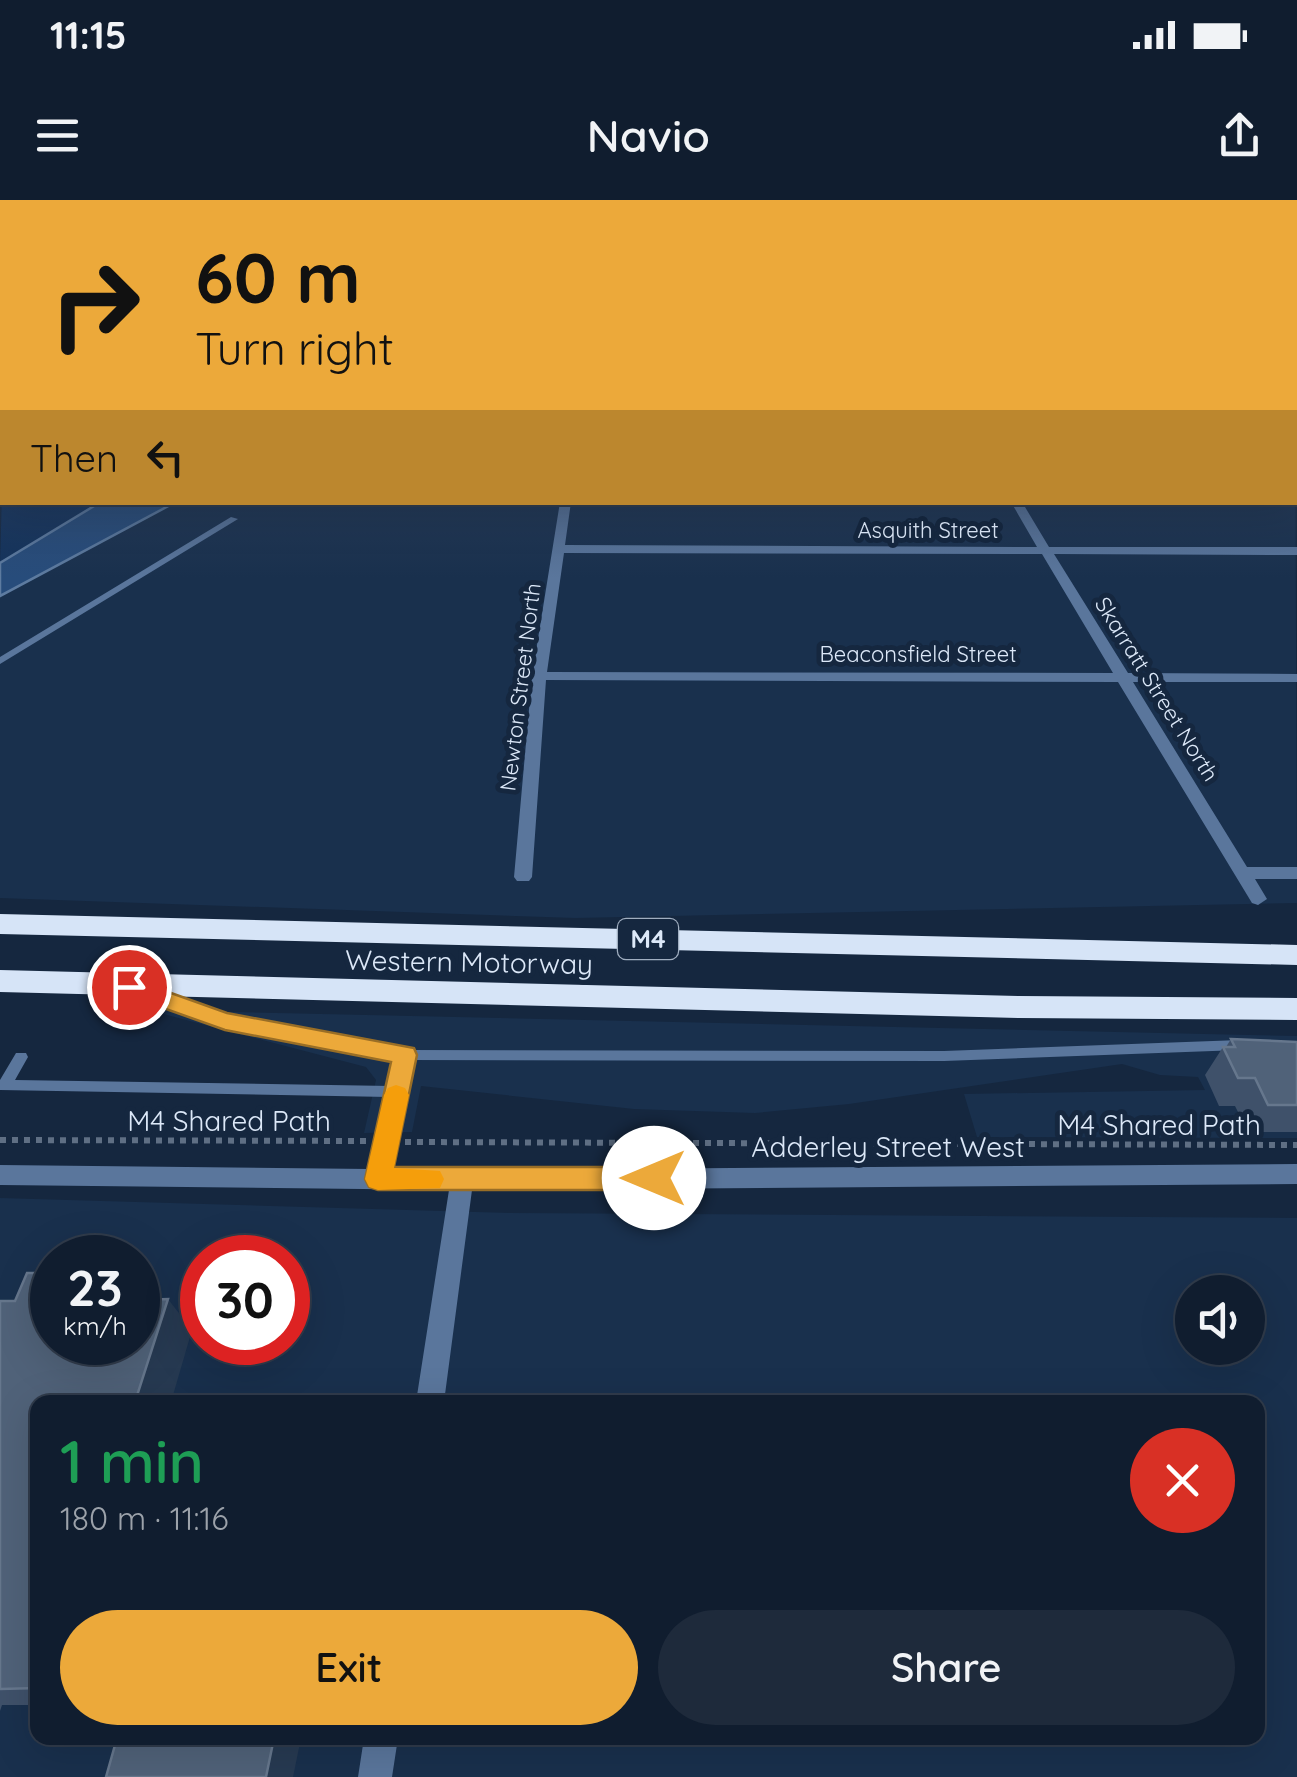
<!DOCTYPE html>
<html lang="en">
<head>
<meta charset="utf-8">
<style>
  body { margin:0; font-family:Quicksand,sans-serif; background:#1e2a3b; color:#f1f3f6; height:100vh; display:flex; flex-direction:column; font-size:38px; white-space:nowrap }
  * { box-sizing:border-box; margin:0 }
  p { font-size:32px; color:#9ca2aa }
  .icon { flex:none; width:55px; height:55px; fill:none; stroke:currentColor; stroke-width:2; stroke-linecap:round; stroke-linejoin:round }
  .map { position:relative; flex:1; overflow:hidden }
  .panel { position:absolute; left:30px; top:1195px; width:1235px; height:350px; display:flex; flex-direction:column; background:#101d2f; border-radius:20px; box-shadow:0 10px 40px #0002,0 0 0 2px #303b4b }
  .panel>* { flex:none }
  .guide { position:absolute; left:0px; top:0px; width:1298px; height:305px; box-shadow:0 10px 40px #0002,0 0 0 2px #303b4b; background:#eca93a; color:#111; overflow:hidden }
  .fabs { position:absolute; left:1175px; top:1075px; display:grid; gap:20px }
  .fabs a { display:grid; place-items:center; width:90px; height:90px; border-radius:50%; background:#101d2f; box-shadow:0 10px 40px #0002,0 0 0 2px #303b4b; font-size:50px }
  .speed { position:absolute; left:30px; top:1035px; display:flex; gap:20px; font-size:50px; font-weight:700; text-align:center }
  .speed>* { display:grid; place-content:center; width:130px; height:130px; border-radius:50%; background:#101d2f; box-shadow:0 10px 40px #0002,0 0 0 2px #303b4b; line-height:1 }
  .speed small { font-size:25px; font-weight:400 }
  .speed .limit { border:15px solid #d22; background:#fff; color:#111 }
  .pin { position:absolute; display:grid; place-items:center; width:85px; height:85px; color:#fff; margin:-42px; border:5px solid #fff; border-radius:50%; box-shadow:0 2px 10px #0007 }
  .me { position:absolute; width:110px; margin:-55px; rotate:270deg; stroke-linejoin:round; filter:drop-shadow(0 0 8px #0008) }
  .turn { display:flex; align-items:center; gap:35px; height:210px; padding:0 30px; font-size:45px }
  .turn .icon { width:130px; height:130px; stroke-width:2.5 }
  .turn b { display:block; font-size:70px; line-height:85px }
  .then { display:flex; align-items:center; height:95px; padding:0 30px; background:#0003; gap:20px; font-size:38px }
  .round { display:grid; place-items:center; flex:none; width:105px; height:105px; border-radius:52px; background:#1e2a3b }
  .summary { display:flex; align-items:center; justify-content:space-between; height:170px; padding:0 30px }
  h1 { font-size:60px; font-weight:600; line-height:75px; color:#1e9e55 }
  .cta { display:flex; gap:20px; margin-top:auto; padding:20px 30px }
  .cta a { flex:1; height:115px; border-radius:60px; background:#eca93a; color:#111; font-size:40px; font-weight:600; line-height:115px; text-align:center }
  .cta a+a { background:#1e2a3b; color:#f1f3f6 }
  .status { display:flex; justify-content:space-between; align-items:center; height:70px; padding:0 50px; background:#101d2f; direction:ltr }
  .status svg { height:28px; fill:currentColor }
  header { display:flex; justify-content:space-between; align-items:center; height:130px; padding:0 30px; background:#101d2f; font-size:45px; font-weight:600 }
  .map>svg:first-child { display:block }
</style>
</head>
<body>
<div class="status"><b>11:15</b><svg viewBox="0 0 49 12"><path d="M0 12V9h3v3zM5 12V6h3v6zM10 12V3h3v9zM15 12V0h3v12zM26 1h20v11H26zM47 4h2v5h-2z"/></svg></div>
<header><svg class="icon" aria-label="menu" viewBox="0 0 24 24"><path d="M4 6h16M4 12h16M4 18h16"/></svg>Navio<svg class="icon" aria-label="share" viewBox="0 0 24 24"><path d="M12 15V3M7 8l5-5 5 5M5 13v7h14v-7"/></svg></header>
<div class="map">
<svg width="1297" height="1577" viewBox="0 0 1297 1577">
  <rect width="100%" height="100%" fill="#15273f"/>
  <path fill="#19304d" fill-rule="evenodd" d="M1295 158 1297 703 575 718 0 698V396L174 303 1295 302Z
    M148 810 1297 836V938L977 937 964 894 1205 890 1198 877 1160 875 1122 864 849 904 755 913 634 909 421 886 412 932 364 933 376 880 366 867Z
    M0 998 512 1013 1297 1018V1577H0ZM52 1058H138V1142H52ZM202 1058H288V1142H202ZM1192 1092H1248V1148H1192ZM38 1202H1258V1538H38Z"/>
  <path fill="#13325b" d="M2 293V302L99 303 0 363Z"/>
  <path fill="#274c7b" stroke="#5d7ba0" stroke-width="2.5" d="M99 303H174L0 396V363Z"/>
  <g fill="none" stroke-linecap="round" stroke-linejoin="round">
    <path stroke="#5f6f84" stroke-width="6" stroke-dasharray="6 6" stroke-linecap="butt" d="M0 940 369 941
      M405 942 1297 945"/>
    <path fill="#5a769c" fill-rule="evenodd" d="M231 317 238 319 0 464V457Z
      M143 787 226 816 405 850 944 851 1240 840 1245 841 1247 845 1245 849 1240 850 944 861 411 860 385 979 383 983 378 985 373 983 371 979 389 897 0 890V880L16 853H26L28 857 15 880 391 886 398 859 225 826 139 795 137 792 139 789Z"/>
    <path fill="#5a769c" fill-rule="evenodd" d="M1295 174 1297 175V181L1295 180Z
      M1295 257H1297V263H1295Z
      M560 302H571L565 345 1037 347 1011 302H1022L1049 347H1297V355L1054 354 1128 473 1297 474V482H1133L1247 667H1297V679H1255L1267 699 1258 705 1252 703 1118 482 546 480 532 677 529 681H517L514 677 532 476ZM564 353 1042 354 1113 473 547 472Z
      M1297 964V984L472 990 444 1202H416L449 990 0 985V965L462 970Z
      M364 1538H398L392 1577H358Z"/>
    <path fill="#d6e4f7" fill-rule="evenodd" d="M0 714 1297 745V765L0 734Z
      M0 770 1019 796 1297 798V820L1019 818 0 792Z"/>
  </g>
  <path fill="#3f516a" d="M1231 839 1297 842V932H1248L1235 906H1219L1205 875 1223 847H1226Z
    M144 1099 192 1130 38 1202V1505H2L0 1511V1101Z"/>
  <path fill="#273a52" d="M168 1099 192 1130 171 1202H135Z
    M274 1538H301L293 1577H266Z"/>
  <path fill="#506279" stroke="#66778d" stroke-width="2.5" d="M1231 839 1297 842V905H1268L1255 878H1238L1223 847H1235Z
    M27 1073H52V1142H138V1100L168 1099 135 1202H38V1488L0 1489V1101H15Z
    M117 1538H274L266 1577H106Z"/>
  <linearGradient id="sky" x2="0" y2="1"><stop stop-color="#0c1523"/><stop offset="0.42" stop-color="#354763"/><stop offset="1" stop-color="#354763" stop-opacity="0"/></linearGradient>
  <rect width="1297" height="378" fill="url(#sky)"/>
  <path fill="#eca93a" stroke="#996e26" stroke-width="2.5" d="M129 778 227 813 414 848 417 855 394 967H654L663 970 667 978 663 987 654 990H378L369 987 365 979 391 862 225 830 121 793 118 787 121 781Z"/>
  <path fill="#f59e0b" d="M396 885 405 888 409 895 394 968 440 971 444 979 440 988 378 990 369 987 365 979 384 895 388 888Z"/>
  <g text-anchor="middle" stroke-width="10" stroke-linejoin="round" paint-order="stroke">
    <g font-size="22" fill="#dce8f8" stroke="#15273f">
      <text x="928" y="338">Asquith Street</text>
      <text x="918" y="462">Beaconsfield Street</text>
      <text transform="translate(520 487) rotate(-83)" y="8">Newton Street North</text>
      <text transform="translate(1157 489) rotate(58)" y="8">Skarratt Street North</text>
    </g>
    <rect fill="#15273f" stroke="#a0aec0" stroke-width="2.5" x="618" y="719" width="60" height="40" rx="8"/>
    <g font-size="25" font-weight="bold" fill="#dce8f8">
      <text x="648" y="748">M4</text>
    </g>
    <g font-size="28" fill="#dce8f8" stroke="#15273f">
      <text transform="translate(469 762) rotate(1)" y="10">Western Motorway</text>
      <text x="229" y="931">M4 Shared Path</text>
      <text x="1159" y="935">M4 Shared Path</text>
      <text x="888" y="957">Adderley Street West</text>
    </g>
  </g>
</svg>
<div class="fabs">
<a><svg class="icon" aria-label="sound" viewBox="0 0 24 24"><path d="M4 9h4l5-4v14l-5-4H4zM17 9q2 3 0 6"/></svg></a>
</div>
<div class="speed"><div>23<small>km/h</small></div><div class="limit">30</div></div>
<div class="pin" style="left:129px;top:787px;background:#d93025"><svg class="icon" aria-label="arrive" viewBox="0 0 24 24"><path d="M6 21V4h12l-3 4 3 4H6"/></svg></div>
<svg class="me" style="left:654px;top:978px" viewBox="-20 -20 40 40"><circle r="19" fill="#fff"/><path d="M0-13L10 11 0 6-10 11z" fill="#eca93a"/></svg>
<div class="guide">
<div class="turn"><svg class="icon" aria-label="right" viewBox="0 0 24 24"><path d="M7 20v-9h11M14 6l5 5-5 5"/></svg><div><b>60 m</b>Turn right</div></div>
<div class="then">Then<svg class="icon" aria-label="left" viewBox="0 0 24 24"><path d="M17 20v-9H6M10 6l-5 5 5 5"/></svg></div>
</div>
<section class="panel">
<div class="summary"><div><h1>1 min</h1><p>180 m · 11:16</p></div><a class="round" style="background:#d93025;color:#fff"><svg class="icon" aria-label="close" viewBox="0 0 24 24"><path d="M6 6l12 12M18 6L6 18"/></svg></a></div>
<div class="cta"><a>Exit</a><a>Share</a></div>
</section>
</div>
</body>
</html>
